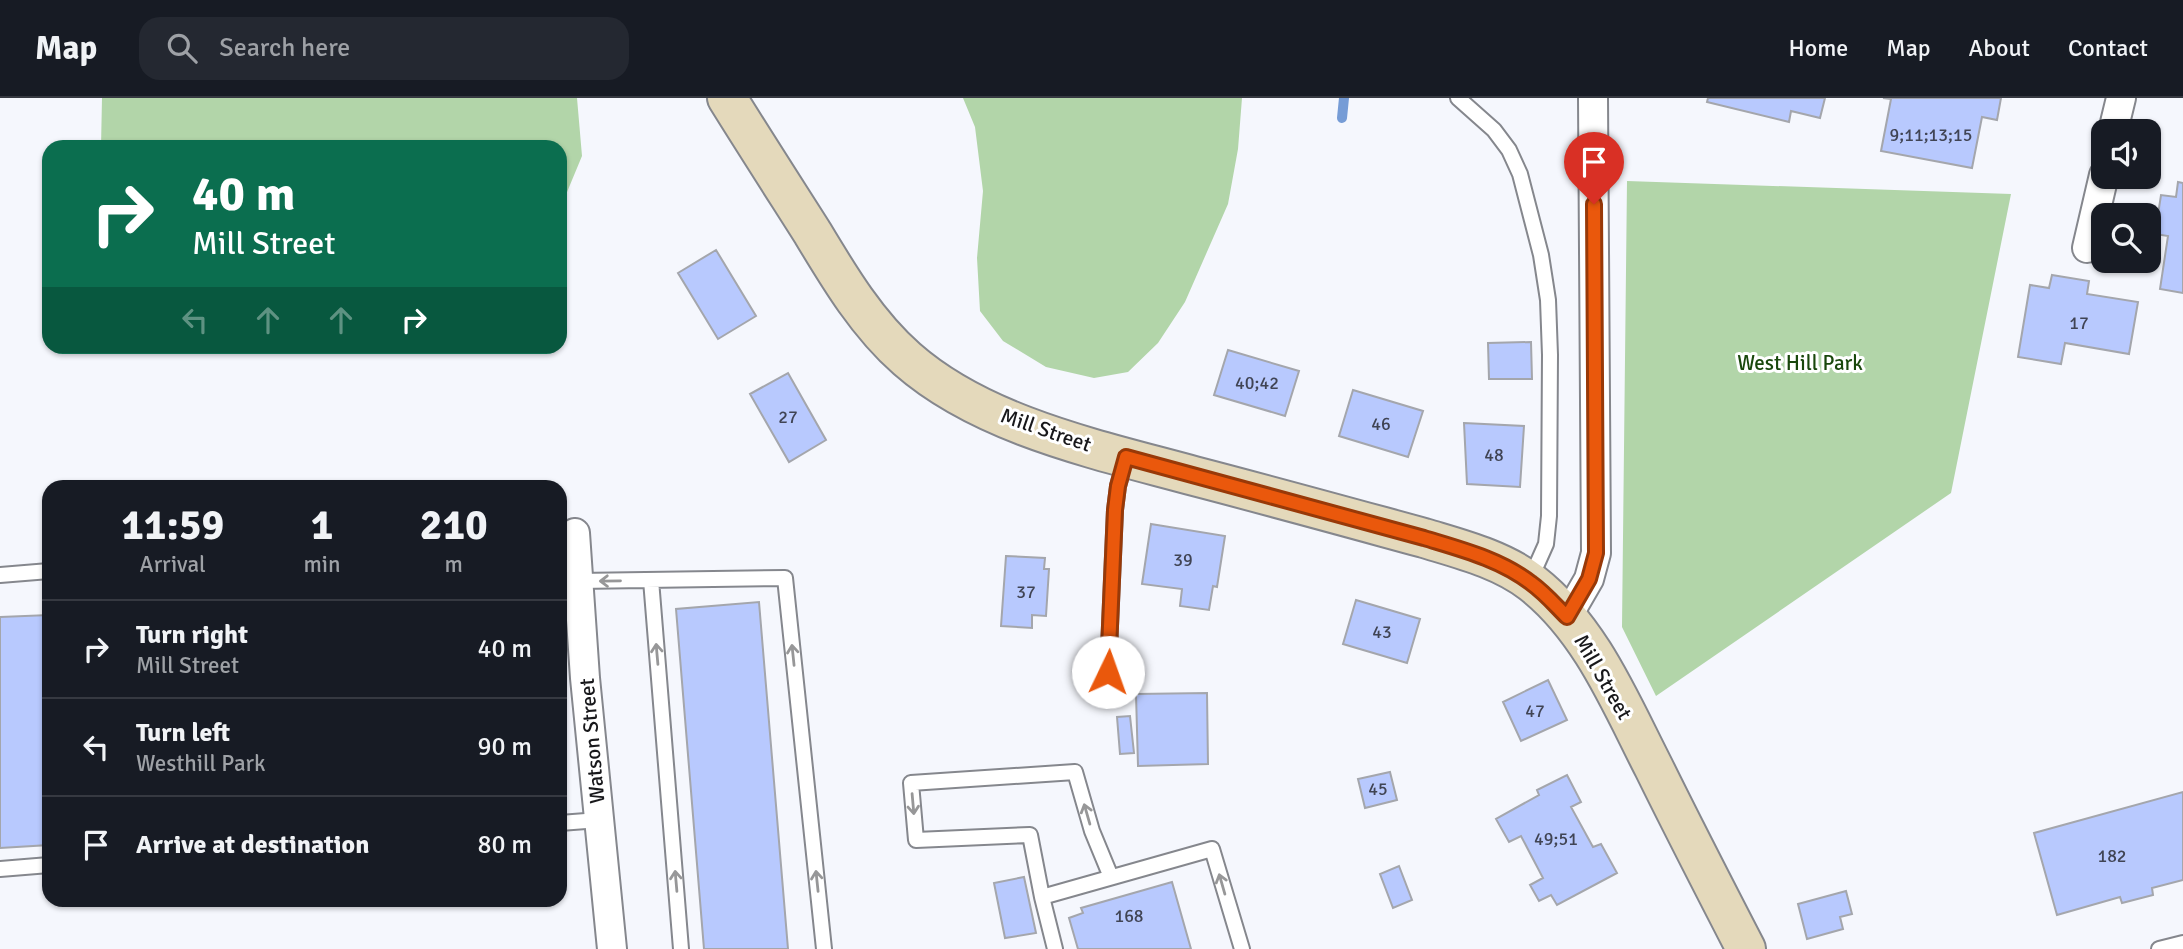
<!DOCTYPE html>
<html lang="en">
<head>
<meta charset="utf-8">
<style>
  body { margin:0; font-family:Signika,sans-serif; background:#242831; color:#f1f3f6; height:100vh; display:flex; flex-direction:column; font-size:26px; white-space:nowrap }
  * { box-sizing:border-box; margin:0 }
  p { font-size:23px; color:#9ea1a6 }
  .icon { flex:none; width:38px; height:38px; fill:none; stroke:currentColor; stroke-width:2; stroke-linecap:round; stroke-linejoin:round }
  .map { position:relative; flex:1; overflow:hidden }
  .details { position:absolute; left:42px; top:382px; width:525px; height:427px; display:flex; flex-direction:column; background:#171b24; border-radius:21px; box-shadow:0 2px 5px #0004 }
  .details>* { flex:none }
  .hud { position:absolute; left:42px; top:42px; width:525px; height:214px; border-radius:21px; box-shadow:0 2px 5px #0004; background:#0b6e4f; color:#fff; overflow:hidden }
  .buttons { position:absolute; left:2091px; top:21px; display:grid; gap:14px }
  .buttons a { display:grid; place-items:center; width:70px; height:70px; border-radius:14px; background:#171b24; box-shadow:0 2px 5px #0004; font-size:35px }
  .pin { position:absolute; display:grid; place-items:center; width:60px; height:60px; color:#fff; margin:-72px -30px; border-radius:50% 50% 50% 0; rotate:-45deg; box-shadow:0 0 7px #0007 }
  .pin .icon { rotate:45deg }
  .me { position:absolute; width:77px; margin:-38px; rotate:3deg; stroke-linejoin:round; filter:drop-shadow(0 0 5px #0008) }
  .turn { display:flex; align-items:center; gap:24px; height:147px; padding:0 35px; font-size:32px }
  .turn .icon { width:91px; height:91px; stroke-width:2.5 }
  .turn b { display:block; font-size:49px; line-height:60px }
  .lanes { display:flex; align-items:center; height:66px; padding:0 35px; background:#0003; justify-content:center; gap:35px; direction:ltr }
  .lanes .off { opacity:.35 }
  .eta { display:flex; justify-content:space-evenly; align-items:center; height:119px; text-align:center }
  .eta b { font-size:42px; font-weight:800; line-height:49px }
  ul { padding:0; list-style:none }
  li { display:flex; align-items:center; gap:21px; height:98px; padding:0 35px; border-top:2px solid #363941 }
  li div { flex:1 }
  li b { display:block; font-size:26px }
  li em { font-style:normal }
  header { display:flex; align-items:center; gap:42px; box-sizing:border-box; height:98px; padding:0 35px; background:#171b24; border-bottom:2px solid #363941 }
  header strong { font-size:33px }
  nav { display:flex; gap:38px; margin-inline-start:auto; font-size:24px }
  .search { width:490px; height:63px; background:#242831; display:flex; align-items:center; gap:18px; box-sizing:border-box; padding:0 24px; border-radius:21px; color:#9ea1a6; font-size:26px }
  .map>svg:first-child { display:block }
</style>
</head>
<body>
<header>
<strong>Map</strong>
<div class="search"><svg class="icon" aria-label="search" viewBox="0 0 24 24"><circle cx="10" cy="10" r="6"/><path d="M15 15l6 6"/></svg>Search here</div>
<nav><a>Home</a><a>Map</a><a>About</a><a>Contact</a></nav>
</header>
<div class="map">
<svg width="2183" height="851" viewBox="0 0 2183 851">
  <rect width="100%" height="100%" fill="#f5f7fd"/>
  <path fill="#b2d5a9" d="M102 0H577L582 58 560 111V49H101Z
    M963 0H1242L1238 51 1228 106 1185 204 1158 245 1128 274 1094 280 1046 269 1003 243 980 213 977 160 983 93 975 29Z
    M1627 83 2011 96 1951 395 1656 598 1622 529Z"/>
  <g fill="none" stroke-linecap="round" stroke-linejoin="round">
    <path stroke="#769cd6" stroke-width="10" d="M1342 20 1344 0"/>
  </g>
  <path fill="#b8c9fe" stroke="#a4a6ac" stroke-width="2" d="M1708 0H1825L1820 20 1791 13 1789 24 1707 4Z
    M1883 0H2001L1997 22 1982 19 1972 70 1881 53 1891 1Z
    M2178 84 2183 85V195L2160 191 2168 138 2155 136 2161 97 2176 99Z
    M716 152 756 218 718 241 678 175Z
    M2052 177 2089 183 2087 196 2138 204 2129 256 2065 245 2061 266 2018 259 2030 187 2049 190Z
    M1531 244 1532 281H1489L1488 245Z
    M1228 252 1299 273 1285 318 1214 297Z
    M788 275 826 342 789 364 750 296Z
    M1353 292 1423 313 1408 359 1339 338Z
    M1464 325 1524 328 1520 389 1467 386Z
    M1151 426 1225 438 1217 489 1213 488 1209 512 1180 508 1182 491 1142 486Z
    M1006 458 1045 460 1044 471H1049L1046 518 1032 517V530L1001 528Z
    M1356 502 1420 521 1407 565 1343 546Z
    M759 504 788 851H704L676 511Z
    M49 517V747L0 750V519Z
    M1548 582 1567 622 1521 643 1503 604Z
    M1207 595 1208 666 1138 668 1136 596Z
    M1130 618 1134 655 1120 656 1117 619Z
    M1390 674 1397 702 1365 710 1358 681Z
    M1567 677 1581 704 1571 709 1593 749 1601 746 1617 775 1557 807 1551 797 1539 803 1530 787 1543 780 1521 738 1509 744 1496 721 1539 697 1537 692Z
    M2183 694V782L2152 790 2153 797 2122 805 2120 799 2057 817 2034 735Z
    M1399 768 1412 802 1393 810 1380 776Z
    M1024 779 1036 835 1005 840 994 785Z
    M1172 784 1191 851H1078L1069 820 1083 815 1081 810Z
    M1846 793 1852 816 1840 819 1843 831 1807 841 1798 806Z"/>
  <g fill="none" stroke-linecap="round" stroke-linejoin="round">
    <g stroke="#85878d" stroke-width="18">
      <path id="lane" d="M1458 0 1494 32 1509 52 1520 76 1541 157 1548 202 1550 257 1549 418 1546 446 1530 482
        M0 477 49 473
        M651 482 681 851
        M578 483 785 480 824 851
        M1108 574 1115 412 1118 388 1125 363
        M560 725 599 722
        M0 771 49 767
        M1042 799 1030 737 916 742 911 685 1075 674 1092 733 1111 779
        M1055 851 1042 799 1212 751 1242 851
        M2159 851 2183 845"/>
    </g>
    <g stroke="#85878d" stroke-width="32">
      <path id="street" d="M2113 33 2121 0
        M2087 150 2104 77
        M575 435 585 580 612 851
        M1567 519 1589 481 1596 455 1593 0"/>
    </g>
    <g stroke="#85878d" stroke-width="42">
      <path id="secondary" d="M727 0C755 45 784 90 812 134 839 179 867 226 907 261 983 328 1099 352 1194 378 1271 398 1347 419 1424 440 1460 451 1501 461 1532 485 1591 531 1621 606 1654 670 1684 731 1715 791 1746 851"/>
    </g>
    <use href="#lane" stroke="#fff" stroke-width="14"/>
    <use href="#street" stroke="#fff" stroke-width="28"/>
    <use href="#secondary" stroke="#e4d9bb" stroke-width="38"/>
  </g>
  <defs><path id="oneway-shaft" d="M-6 0H5M1.5-3L5.5 0L1.5 3" fill="none" stroke-width="1.6" stroke-linecap="round" stroke-linejoin="round" transform="scale(1.75)"/></defs>
  <g stroke="#979798">
    <use href="#oneway-shaft" transform="translate(610 483) rotate(179)"/>
    <use href="#oneway-shaft" transform="translate(657 556) rotate(-95)"/>
    <use href="#oneway-shaft" transform="translate(793 557) rotate(-96)"/>
    <use href="#oneway-shaft" transform="translate(913 706) rotate(85)"/>
    <use href="#oneway-shaft" transform="translate(1087 716) rotate(-106)"/>
    <use href="#oneway-shaft" transform="translate(676 783) rotate(-95)"/>
    <use href="#oneway-shaft" transform="translate(817 783) rotate(-96)"/>
    <use href="#oneway-shaft" transform="translate(1222 786) rotate(-106)"/>
  </g>
  <g fill="none" stroke-linecap="round" stroke-linejoin="round">
    <g stroke="#983908" stroke-width="18">
      <path id="route" d="M1108 574 1115 412 1118 388 1126 359 1424 440C1460 451 1500 461 1531 485 1545 495 1555 507 1567 519L1589 481 1596 455 1594 106"/>
    </g>
    <use href="#route" stroke="#ea580c" stroke-width="12"/>
  </g>
  <g text-anchor="middle" stroke-width="6" stroke-linejoin="round" paint-order="stroke">
    <g font-size="18" fill="#404454">
      <text x="1931" y="43">9;11;13;15</text>
      <text x="2079" y="231">17</text>
      <text x="1257" y="291">40;42</text>
      <text x="788" y="325">27</text>
      <text x="1381" y="332">46</text>
      <text x="1494" y="363">48</text>
      <text x="1183" y="468">39</text>
      <text x="1026" y="500">37</text>
      <text x="1382" y="540">43</text>
      <text x="1535" y="619">47</text>
      <text x="1378" y="697">45</text>
      <text x="1556" y="747">49;51</text>
      <text x="2112" y="764">182</text>
      <text x="1129" y="824">168</text>
    </g>
    <g font-size="21" fill="#19470c" stroke="#fff">
      <text x="1800" y="272">West Hill Park</text>
    </g>
    <g font-size="21" fill="#18181b" stroke="#fff">
      <text transform="translate(1046 332) rotate(19)" y="7">Mill Street</text>
      <text transform="translate(1603 579) rotate(60)" y="7">Mill Street</text>
      <text transform="translate(592 643) rotate(-95)" y="7">Watson Street</text>
    </g>
  </g>
</svg>
<div class="buttons">
<a><svg class="icon" aria-label="sound" viewBox="0 0 24 24"><path d="M4 9h4l5-4v14l-5-4H4zM17 9q2 3 0 6"/></svg></a>
<a><svg class="icon" aria-label="search" viewBox="0 0 24 24"><circle cx="10" cy="10" r="6"/><path d="M15 15l6 6"/></svg></a>
</div>
<div class="pin" style="left:1594px;top:106px;background:#d93025"><svg class="icon" aria-label="arrive" viewBox="0 0 24 24"><path d="M6 21V4h12l-3 4 3 4H6"/></svg></div>
<svg class="me" style="left:1108px;top:574px" viewBox="-20 -20 40 40"><circle r="19" fill="#fff"/><path d="M0-13L10 11 0 6-10 11z" fill="#ea580c"/></svg>
<div class="hud">
<div class="turn"><svg class="icon" aria-label="right" viewBox="0 0 24 24"><path d="M7 20v-9h11M14 6l5 5-5 5"/></svg><div><b>40 m</b>Mill Street</div></div>
<div class="lanes"><svg class="icon off" aria-label="left" viewBox="0 0 24 24"><path d="M17 20v-9H6M10 6l-5 5 5 5"/></svg><svg class="icon off" aria-label="ahead" viewBox="0 0 24 24"><path d="M12 20V5M6 11l6-6 6 6"/></svg><svg class="icon off" aria-label="ahead" viewBox="0 0 24 24"><path d="M12 20V5M6 11l6-6 6 6"/></svg><svg class="icon" aria-label="right" viewBox="0 0 24 24"><path d="M7 20v-9h11M14 6l5 5-5 5"/></svg></div>
</div>
<section class="details">
<div class="eta">
<div><b>11:59</b><p>Arrival</p></div>
<div><b>1</b><p>min</p></div>
<div><b>210</b><p>m</p></div>
</div>
<ul>
<li><svg class="icon" aria-label="right" viewBox="0 0 24 24"><path d="M7 20v-9h11M14 6l5 5-5 5"/></svg><div><b>Turn right</b><p>Mill Street</p></div><em>40 m</em></li>
<li><svg class="icon" aria-label="left" viewBox="0 0 24 24"><path d="M17 20v-9H6M10 6l-5 5 5 5"/></svg><div><b>Turn left</b><p>Westhill Park</p></div><em>90 m</em></li>
<li><svg class="icon" aria-label="arrive" viewBox="0 0 24 24"><path d="M6 21V4h12l-3 4 3 4H6"/></svg><div><b>Arrive at destination</b></div><em>80 m</em></li>
</ul>
</section>
</div>
</body>
</html>
